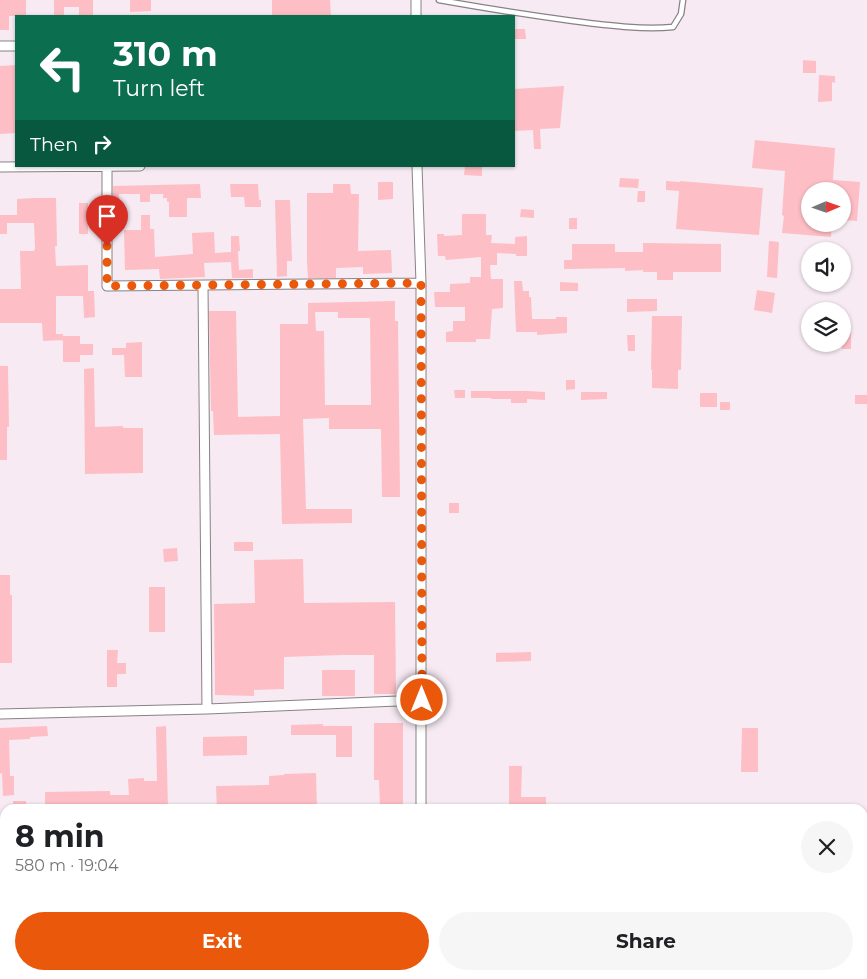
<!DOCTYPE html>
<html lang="en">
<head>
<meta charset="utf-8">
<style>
  body { margin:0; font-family:Montserrat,sans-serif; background:#f6f6f6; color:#202124; height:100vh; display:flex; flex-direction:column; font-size:19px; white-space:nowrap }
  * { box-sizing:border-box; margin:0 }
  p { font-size:16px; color:#757577 }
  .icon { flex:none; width:28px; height:28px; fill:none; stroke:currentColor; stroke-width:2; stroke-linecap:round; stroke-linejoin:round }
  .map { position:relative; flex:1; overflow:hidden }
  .panel { position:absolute; left:0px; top:804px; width:868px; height:176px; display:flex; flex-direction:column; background:#fff; border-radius:15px 15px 0 0; box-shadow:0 1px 4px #0004 }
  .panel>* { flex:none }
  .banner { position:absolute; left:15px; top:15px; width:500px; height:152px; border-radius:0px; box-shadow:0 1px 4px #0004; background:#0b6e4f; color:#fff; overflow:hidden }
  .needle { width:32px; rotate:88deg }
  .controls { position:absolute; left:801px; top:182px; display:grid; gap:10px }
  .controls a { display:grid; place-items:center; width:50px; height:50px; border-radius:50%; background:#fff; box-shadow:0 1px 4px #0004; font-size:25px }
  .pin { position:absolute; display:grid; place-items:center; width:42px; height:42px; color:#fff; margin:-51px -21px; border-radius:50% 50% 50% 0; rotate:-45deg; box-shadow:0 0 5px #0007 }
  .pin .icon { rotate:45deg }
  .me { position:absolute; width:55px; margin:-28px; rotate:0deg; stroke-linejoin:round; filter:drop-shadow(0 0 4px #0008) }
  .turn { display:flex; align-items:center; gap:18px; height:105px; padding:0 15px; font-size:22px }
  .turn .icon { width:65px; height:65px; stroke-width:2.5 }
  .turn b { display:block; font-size:35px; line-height:42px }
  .then { display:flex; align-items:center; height:48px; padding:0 15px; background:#0003; gap:10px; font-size:19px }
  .round { display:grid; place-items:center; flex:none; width:52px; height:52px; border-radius:26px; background:#f6f6f6 }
  .summary { display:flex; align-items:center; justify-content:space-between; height:85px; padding:0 15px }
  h1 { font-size:30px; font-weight:700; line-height:38px }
  .button { display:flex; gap:10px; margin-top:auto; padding:10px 15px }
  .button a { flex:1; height:58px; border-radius:30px; background:#ea580c; color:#fff; font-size:20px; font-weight:700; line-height:58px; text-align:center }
  .button a+a { background:#f6f6f6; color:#202124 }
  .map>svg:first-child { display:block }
</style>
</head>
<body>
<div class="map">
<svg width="867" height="979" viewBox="0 0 867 979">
  <rect width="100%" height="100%" fill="#fcf7fa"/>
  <path fill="#f7eaf3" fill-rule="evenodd" d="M0 0H867V979H0ZM16 16H514V166H16ZM810 191H842V224H810ZM810 251H842V284H810ZM810 311H842V344H810ZM5 809H862V975H5Z"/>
  <path fill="#febec5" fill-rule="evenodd" d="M0 0H26V16H9V30H0Z
    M54 0H93V16L79 15V7H64V16H54Z
    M130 0H151V11L130 12Z
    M272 0H330L331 16H272Z
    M514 29H525L526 39H514Z
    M803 60 816 61V73H803Z
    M16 65V133L0 134V66Z
    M819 75 835 76V83L832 82V101L818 102Z
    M564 86 560 128 540 129 541 149H534L533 130 514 131V89Z
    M755 140 835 148 833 180 860 182 857 221 842 220V191H810V224H832L831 237 782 233 784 216 782 215 785 171 752 168Z
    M465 166H482V176L464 175Z
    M620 178 639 179 638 188 619 187Z
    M666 181 680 182V181L763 188 759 235 676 229 679 191 666 190Z
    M378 182H393V199L378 200Z
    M200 184 201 198H187V217H169V202H167V198H163V194H150V202H140V194H119V202H113V186Z
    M230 184H258L259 200H261V207H245L244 197H231Z
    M333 184H350L351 194H359L358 251 391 250 392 273 363 274V267L336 268V278H308L307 261V193H333Z
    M638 191H645V202H637Z
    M34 198H56L57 246H55L56 266 88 265V291H94L95 317 84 318 83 296H56V334H63V340L43 341 42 323H0V289H21L20 251H34L35 248 34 223H7V234H0V215H17V199Z
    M275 200H290L292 261H287V276L277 277Z
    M79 203H88V234H79Z
    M521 209 534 210V218L520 217Z
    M462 214H486V235H492L491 243 515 244V237L527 236V256H516V254L497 253V265H490L491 279H503V308L492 309 490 339H476V342H446V332L453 331V321H465V307H435L434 292H450V284L470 283V277H481V257L446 260 445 256H438L437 234H444V236L462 235Z
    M141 215H150V229H154L155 257 193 254 192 233 214 232 215 253 231 252V236H239L240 251H238L239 270 253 269V278H232L231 262 204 263 205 277 160 279 159 269 125 270 124 230H141Z
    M113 216H124V228H113Z
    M569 218H577V229H569Z
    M769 241 779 242 777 278 767 277Z
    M643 243 721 244V272H673V280H657V272H643V270L625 271V268L564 269V260H572V244H615V252H643Z
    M514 281H522L523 291H529V297H531L532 319H556V317H567V333L537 335V332H516Z
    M560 282 578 283V291H560Z
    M757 290 775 293 772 313 754 310Z
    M627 299H657V311L627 312Z
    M395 301V321H398L400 497H382L381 429H329V418L303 419 306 509H352V523L282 524 280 434 214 435 213 411H211L209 311H236L238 417 280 416V324H308V303ZM315 312H338V318H370L371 405H325L324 331H316Z
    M652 316H682L681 370H678V389L652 388V370H651Z
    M842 333H851V349H842Z
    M627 335H635V351H628Z
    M63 336H80V344H93V355H80V362H63Z
    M142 342V377H125L124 355H112V348H126V343Z
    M0 366H8L9 427H7V460H0Z
    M94 368 95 427 123 426V428H143V473L85 474 84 369Z
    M566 380H575V389L566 390Z
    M454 390H465V398H455Z
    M471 391H527L545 392V400L527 399V403H511V399H491V398H471Z
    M581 392H607V399L581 400Z
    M700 393H717V407H700Z
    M855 395H867V404H855Z
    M720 402H730V410H720Z
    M449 503H459V513H449Z
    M234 542H253V551H234Z
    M177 548 178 561 164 562 163 549Z
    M303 559 304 603 395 602 396 694H374V655H342L284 657V689L254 690V696L215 695 214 604 255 603 254 560Z
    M0 575H10V595H12V663H0Z
    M149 587H165V632H149Z
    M107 650H118L117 663H126V674H117V687H107Z
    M531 652V661L496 662V653Z
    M322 670H355V696H322Z
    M374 723H403V809H380L379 780H374Z
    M323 724V726H352V757H336V735H291V725Z
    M47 726 48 736 30 737V739L9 740 10 776H14V795L3 796 2 773 0 774V728Z
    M166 726 168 809H45V792L110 791V795H129L128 779 144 778V781H157L156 727Z
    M742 728H758V772H741Z
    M247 736V755L203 756V737Z
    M509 766H522L521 797H546V806L521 805V808H509Z
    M316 773 317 809H285V806L259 807V809H217L216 786 269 785V776L284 775V774Z
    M13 801H26L27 809H13Z"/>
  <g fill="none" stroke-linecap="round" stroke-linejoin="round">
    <g stroke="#878285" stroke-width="7">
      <path id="lane" d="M439 0C484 8 528 15 573 21 606 25 640 30 673 27L681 14 683 0
        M837 975V979"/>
    </g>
    <g stroke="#878285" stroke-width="11">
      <path id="street" d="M416 16V0
        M0 46H16
        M107 166V286L421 283
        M417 166 421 283V809
        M0 167 140 166
        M203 286 207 709
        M0 714 207 709 422 700
        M205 975V979
        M421 975V979
        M723 975V979"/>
    </g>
    <g stroke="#878285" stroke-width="15">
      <path id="secondary" d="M862 903 867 902
        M862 917 867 916
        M0 921H5"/>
    </g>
    <use href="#lane" stroke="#fff" stroke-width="4.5"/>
    <use href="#street" stroke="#fff" stroke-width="9"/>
    <use href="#secondary" stroke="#fff" stroke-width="12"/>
  </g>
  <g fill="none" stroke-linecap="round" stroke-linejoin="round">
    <path stroke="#ea580c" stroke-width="9" stroke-dasharray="0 16.2" d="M107 246V286L421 283 422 700"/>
  </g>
</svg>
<div class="controls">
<a><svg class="needle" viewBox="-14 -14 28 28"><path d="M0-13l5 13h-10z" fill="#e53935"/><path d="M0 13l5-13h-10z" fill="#757577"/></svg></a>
<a><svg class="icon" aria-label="sound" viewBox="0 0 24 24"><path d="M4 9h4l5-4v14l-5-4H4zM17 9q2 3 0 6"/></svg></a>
<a><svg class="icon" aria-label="layers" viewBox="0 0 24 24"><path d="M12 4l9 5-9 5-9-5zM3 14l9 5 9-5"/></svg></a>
</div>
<div class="pin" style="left:107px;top:246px;background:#d93025"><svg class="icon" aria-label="arrive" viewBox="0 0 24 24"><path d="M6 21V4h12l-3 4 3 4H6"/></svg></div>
<svg class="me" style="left:422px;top:700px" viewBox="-20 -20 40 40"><circle r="17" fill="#ea580c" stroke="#fff" stroke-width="3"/><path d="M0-11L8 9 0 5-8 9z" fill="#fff"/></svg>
<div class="banner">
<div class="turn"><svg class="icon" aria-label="left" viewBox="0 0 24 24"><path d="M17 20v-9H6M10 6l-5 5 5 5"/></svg><div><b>310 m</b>Turn left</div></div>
<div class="then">Then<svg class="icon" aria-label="right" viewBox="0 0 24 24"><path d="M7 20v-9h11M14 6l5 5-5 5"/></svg></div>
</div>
<section class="panel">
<div class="summary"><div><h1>8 min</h1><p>580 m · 19:04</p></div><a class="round"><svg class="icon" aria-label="close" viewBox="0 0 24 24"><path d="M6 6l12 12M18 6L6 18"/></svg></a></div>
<div class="button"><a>Exit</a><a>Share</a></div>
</section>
</div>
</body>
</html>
